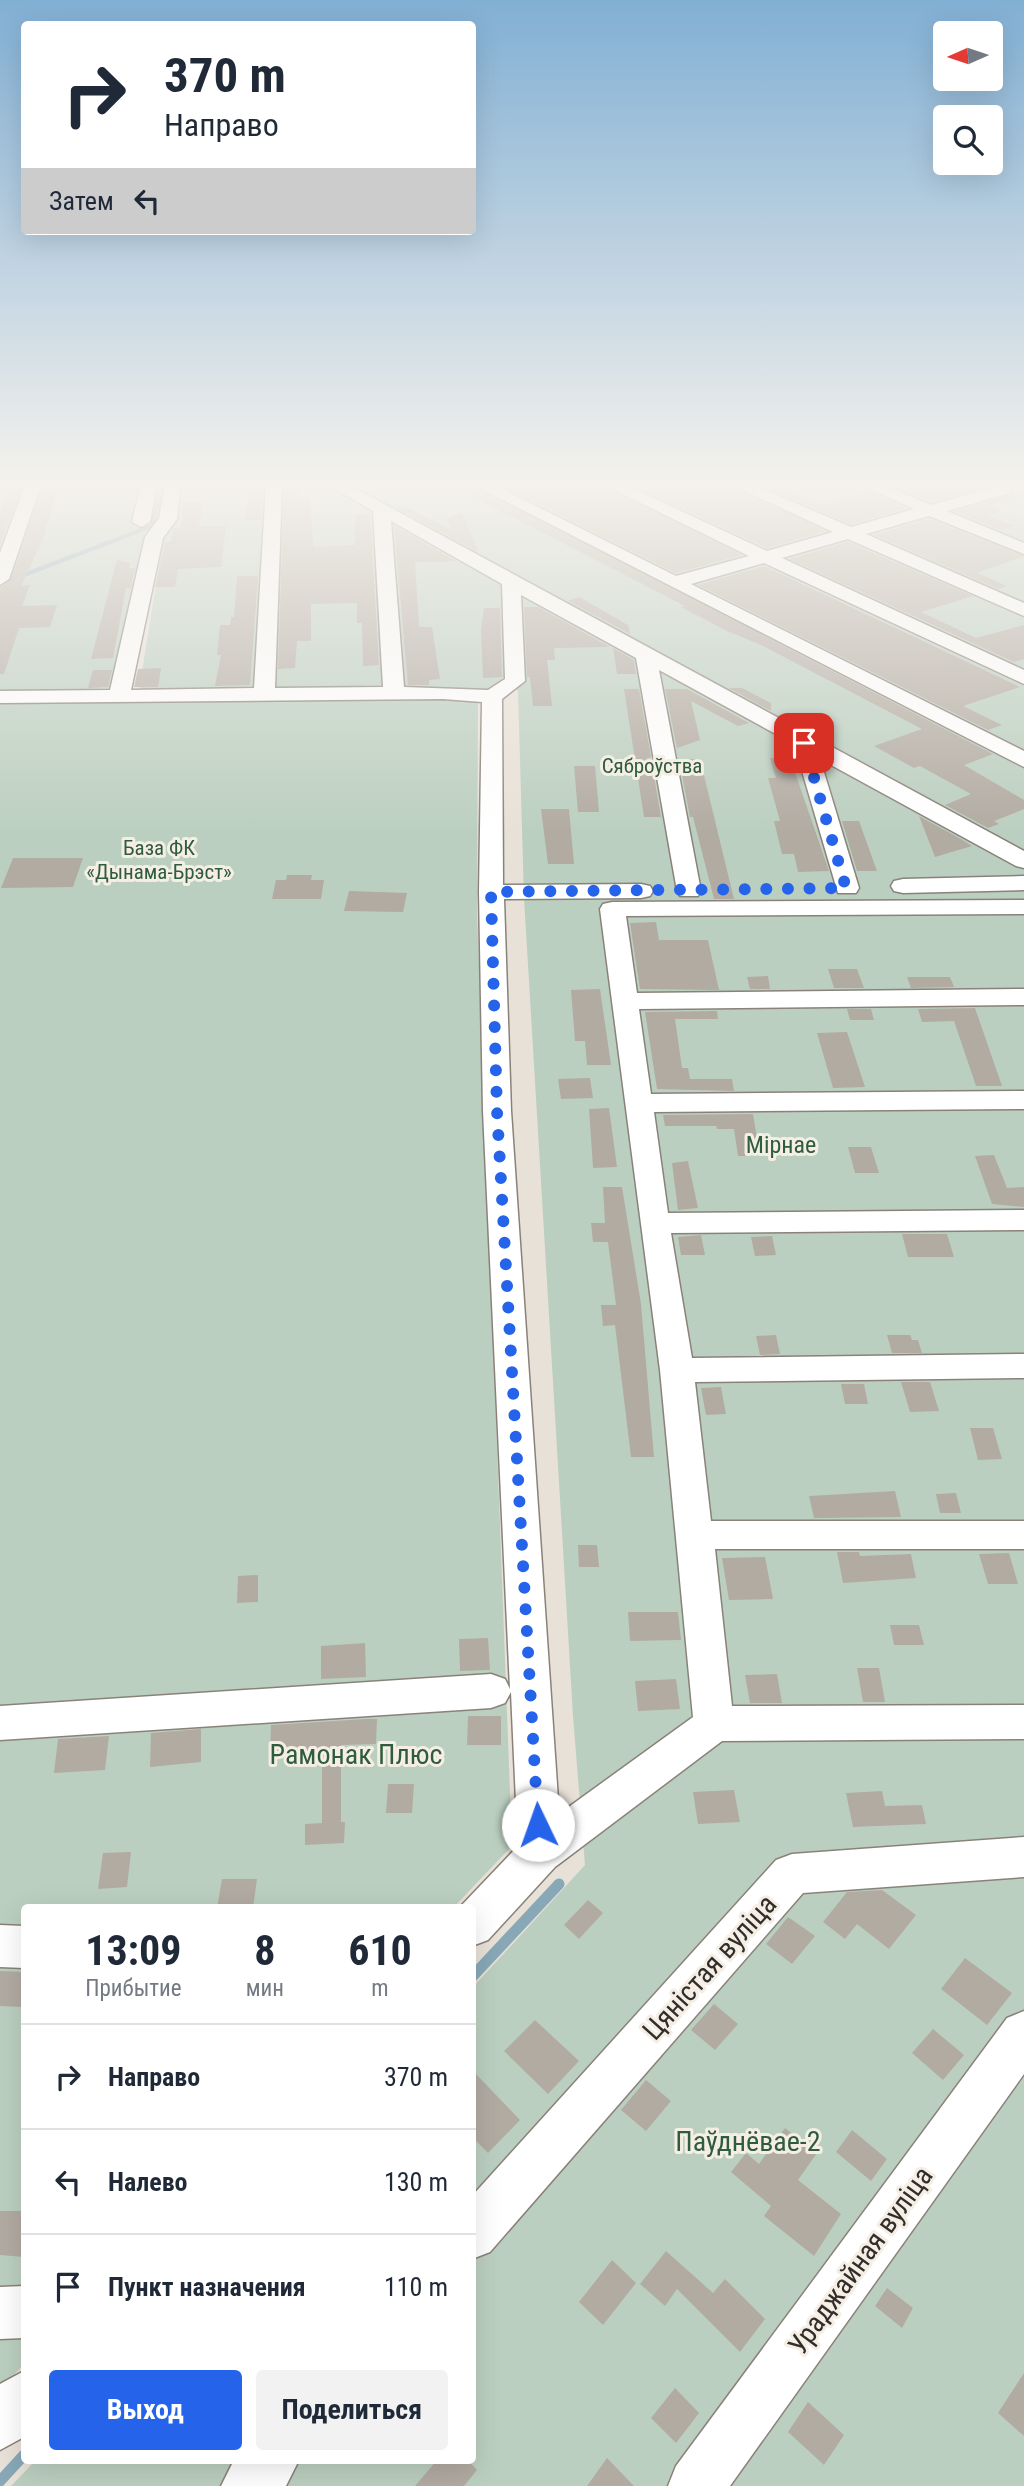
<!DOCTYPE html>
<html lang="ru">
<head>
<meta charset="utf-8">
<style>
  body { margin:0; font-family:"Roboto Condensed",sans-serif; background:#f2f2f3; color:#1f2937; height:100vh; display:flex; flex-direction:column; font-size:26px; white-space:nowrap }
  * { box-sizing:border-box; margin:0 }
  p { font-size:23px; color:#747a83 }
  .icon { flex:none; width:38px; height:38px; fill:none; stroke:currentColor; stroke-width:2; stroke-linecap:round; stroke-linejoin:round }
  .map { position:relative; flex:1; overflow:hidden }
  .drawer { position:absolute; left:21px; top:1904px; width:455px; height:560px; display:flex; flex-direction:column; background:#fff; border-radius:7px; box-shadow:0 7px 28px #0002 }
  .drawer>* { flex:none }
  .guide { position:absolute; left:21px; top:21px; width:455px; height:214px; border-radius:7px; box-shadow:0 7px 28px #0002; background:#fff; color:#1f2937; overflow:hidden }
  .needle { width:46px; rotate:267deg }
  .fabs { position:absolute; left:933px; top:21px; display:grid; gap:14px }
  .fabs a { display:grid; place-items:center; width:70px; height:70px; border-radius:7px; background:#fff; box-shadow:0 7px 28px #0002; font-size:35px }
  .pin { position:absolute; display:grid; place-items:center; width:60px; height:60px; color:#fff; margin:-30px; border-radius:14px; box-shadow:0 4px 10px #0006 }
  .me { position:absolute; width:77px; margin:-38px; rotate:357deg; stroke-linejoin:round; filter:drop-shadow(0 0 5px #0008) }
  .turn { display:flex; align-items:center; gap:24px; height:147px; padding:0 28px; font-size:32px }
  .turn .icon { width:91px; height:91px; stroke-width:2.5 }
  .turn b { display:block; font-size:49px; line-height:60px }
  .then { display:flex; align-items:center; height:66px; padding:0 28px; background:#0003; gap:14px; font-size:26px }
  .eta { display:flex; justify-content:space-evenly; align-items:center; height:119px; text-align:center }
  .eta b { font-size:42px; font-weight:700; line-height:49px }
  .button { display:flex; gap:14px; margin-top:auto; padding:14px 28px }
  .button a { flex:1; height:80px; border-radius:7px; background:#2563eb; color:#fff; font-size:28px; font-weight:700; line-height:80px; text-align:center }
  .button a+a { background:#f2f2f3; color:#1f2937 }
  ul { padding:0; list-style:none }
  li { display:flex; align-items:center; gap:21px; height:105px; padding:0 28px; border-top:2px solid #e0e1e3 }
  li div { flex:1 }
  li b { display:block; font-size:26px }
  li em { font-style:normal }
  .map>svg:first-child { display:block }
</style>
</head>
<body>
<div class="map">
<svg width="1024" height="2486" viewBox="0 0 1024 2486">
  <rect width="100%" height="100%" fill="#e8e1d8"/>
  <path fill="#bbcfc0" d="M0 485H155L110 692 0 694Z
    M179 485H1000L1024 494V2486H11L35 2461 472 2460 473 1987 585 1865 573 1716 524 898 518 690H139L164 535 173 521Z
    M218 699 478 700 477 912 512 1846 454 1907 24 1908V2364L0 2390V702Z"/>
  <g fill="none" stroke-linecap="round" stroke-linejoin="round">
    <path stroke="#88a8b7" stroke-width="4.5" d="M8 581 152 526 163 485"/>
    <path stroke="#88a8b7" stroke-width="11" d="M472 1977 559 1884
      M0 2481 24 2455"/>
  </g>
  <path fill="#b2aba2" d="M10 485H22L0 545V514Z
    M43 485H57L53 495H56L43 538 21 586 30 585 22 606 57 605 50 627 19 628 4 674H0V588L11 580Z
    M450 485H472L993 754 964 765 1024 800V809L994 821 999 824 988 828 945 805 971 794 920 766 914 768 874 746 922 729 759 644 727 631 681 607 685 606Z
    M499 485H602L742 555 676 573Z
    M631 485H730L826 531 767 548Z
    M759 485H771L823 505 870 492 906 508 851 524Z
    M897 485H982L987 487 931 502 892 486Z
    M299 489V498H310L313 547 355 545V515L370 513 379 665 363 666 362 623H357V603L311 604V641H297L295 668 278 669 284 490Z
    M263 490 261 520H244L249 491Z
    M1010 496 1017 498 989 506 1001 511 988 515 1014 526 999 530 955 511Z
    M183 502H203L199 527 226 526 221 567 178 569 175 587H155L165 543 171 542 174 528H181Z
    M402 505 452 530 447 518 462 512 478 552 395 507Z
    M929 519 1024 556 977 573 1007 586 998 589 874 535Z
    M394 526 456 561 415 562 419 627H432L440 679 429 680V685H408Z
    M848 542 973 596 921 612 976 638 1024 625V659L1014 662 789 559Z
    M117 560 130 563 129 568H135L131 588H126L113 658 91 659Z
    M764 566 1020 687 963 706 1002 725 988 730 698 585Z
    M237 576H258L250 685 215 686 221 655H217L220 625H230L231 617H234Z
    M579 597 628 625 630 634 568 601Z
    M524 607H538L610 647 554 648 555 660H547L552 706H533L530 677H527Z
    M484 608H500L502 677 483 678 481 630Z
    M613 648 634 660 636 674H617Z
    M161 668 158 687H134L138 669Z
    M93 670H112L108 687 88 688Z
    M729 688H742L771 703V711Z
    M624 689H639L651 757 646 759H651L661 817H644Z
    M665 689H687L749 723 738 726 691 701 700 740 677 748Z
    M770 758H790L829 871 798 872 794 854H782L774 821H780L768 778H776Z
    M679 759H700L734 899H714L693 817H690Z
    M574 766H595L599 812H578Z
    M541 809H569L574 864H548Z
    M919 816 961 839 972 846 935 857Z
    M842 821H859L877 871H857Z
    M13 858H83L73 887 1 888Z
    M287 875H312L311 880H324L321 899H272L276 880H286Z
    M349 891 407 893 403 912 344 911Z
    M656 922 659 940H708L719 990 640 989 630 923Z
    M828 969H857L864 988H834Z
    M768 976 770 989H750L747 977Z
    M907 977H950L954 987 911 988Z
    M600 989 611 1065H587L585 1041H575L571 990Z
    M975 1008 1002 1086H976L954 1021 922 1022 918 1009Z
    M847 1009H871L874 1020H850Z
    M717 1011 718 1019H675L682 1068H688L690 1079H732L734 1091 657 1089 645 1012Z
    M847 1032 865 1087 833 1088 817 1033Z
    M590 1078 593 1098 561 1099 558 1079Z
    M609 1108 617 1167 593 1168 589 1109Z
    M753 1114 760 1156H738L734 1129H717L716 1126H665L663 1115Z
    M848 1147H871L879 1173H855Z
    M994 1155 1007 1188 1024 1187V1207L992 1204 975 1156Z
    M688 1161 698 1208 678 1210 672 1163Z
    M603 1187H622L641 1304 654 1457H631L615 1325 603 1326 601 1305H616L608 1242H593L591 1223H605Z
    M902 1234H947L954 1257H908Z
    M701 1235 705 1255H681L678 1237Z
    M772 1236 776 1255 755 1256 751 1237Z
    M776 1335 780 1354 760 1355 756 1336Z
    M887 1335H910L912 1340H918L922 1353H892Z
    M901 1382H930L939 1411 910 1412Z
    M841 1384H864L868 1404H845Z
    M721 1387 726 1414 706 1415 701 1388Z
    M970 1428H993L1002 1459 978 1460Z
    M895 1491 901 1517 814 1518 809 1496Z
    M956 1493 961 1513H940L936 1494Z
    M578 1545H597L599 1567H579Z
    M837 1552H859L860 1556 911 1554 916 1578 843 1583Z
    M1009 1553 1018 1584H988L979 1554Z
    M765 1557 773 1599 729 1600 722 1558Z
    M258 1575V1602L237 1603 238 1576Z
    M628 1612H678L681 1640 630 1641Z
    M890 1625H919L924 1645H894Z
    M488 1638 490 1670 460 1671 459 1639Z
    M365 1643 366 1677 321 1679V1646Z
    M857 1668H879L885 1702H863Z
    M777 1674 782 1703H750L745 1675Z
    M676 1679 680 1709 638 1711 635 1681Z
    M468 1716H501V1745H467Z
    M366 1719H377L376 1744 341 1745V1822H345L344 1843 305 1845V1824L322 1823V1752L270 1755 271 1725Z
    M201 1729V1762L150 1767 151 1733Z
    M109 1736 105 1770 54 1773 58 1739Z
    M388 1784H414L412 1813H386Z
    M734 1790 740 1822 698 1824 693 1792Z
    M882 1791 885 1806 922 1805 926 1824 853 1827 846 1793Z
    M131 1852 127 1887 98 1889 103 1853Z
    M222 1879H257L253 1908H217Z
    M882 1890 916 1915 889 1949 857 1924 845 1939 823 1922 847 1892Z
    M588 1900 603 1913 579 1939 564 1925Z
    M788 1917 815 1936 792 1964 766 1944Z
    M965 1958 1012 1993 987 2025 941 1989Z
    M0 1971 24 1972V2007L0 2006Z
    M714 2004 738 2024 715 2050 691 2030Z
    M535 2020 579 2061 548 2094 504 2051Z
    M933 2029 964 2055 943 2080 912 2053Z
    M472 2070 520 2120 488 2153 472 2137Z
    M646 2080 671 2101 646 2131 621 2110Z
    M785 2128 817 2153 798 2180 841 2214 814 2256 764 2216 771 2206 731 2172 746 2153 759 2164Z
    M852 2130 887 2159 871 2181 836 2152Z
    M0 2211H24V2257L0 2255Z
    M666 2251 713 2293 725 2279 765 2319 740 2352 677 2289 665 2306 640 2284Z
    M612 2260 636 2283 603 2325 579 2302Z
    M887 2288 913 2308 902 2328 875 2306Z
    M1024 2373V2436L998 2413Z
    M675 2388 699 2413 676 2443 651 2418Z
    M808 2402 844 2435 824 2465 788 2432Z
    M607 2458 634 2486H587Z
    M437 2460H468L477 2470 464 2486H415Z"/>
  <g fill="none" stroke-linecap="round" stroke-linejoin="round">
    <g stroke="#89827a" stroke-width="3">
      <path id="minor" d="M25 485H41L9 579 0 585V553Z
        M141 485H157L150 522 141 527 132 522Z
        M165 485H181L177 519 163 538 131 690 254 688 266 485H282L275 688 383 687 373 511 329 485H349L1024 851V868L1016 866 820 759 859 888 856 893H838L794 744 659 670 701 891 698 896H680L677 891 636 658 521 595 525 681 502 699 503 885 641 884 650 886 653 891 650 896 641 898 504 899 511 1111 559 1814 693 1717 660 1370 600 909 603 904 612 902 1024 900V914L626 916 637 993 1024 989V1005L639 1009 651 1094 1024 1091V1109L654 1112 668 1213 1024 1210V1230L671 1233 692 1358 1024 1354V1378L695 1382 711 1521H1024V1549H715L732 1706 1024 1705V1739L722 1741 555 1867 488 1940 472 1946V1908H459L518 1846 511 1692 505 1703 491 1708 0 1740V1706L491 1674 505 1679 510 1689 483 1111 479 892 482 702 443 699 0 703V691L110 690 145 537 159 518ZM391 521 502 584 505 679 488 690 404 687Z
        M474 485H494L676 576 749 556 604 485H625L767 551 833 532 732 485H753L851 527 914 509 861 485H883L931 505 1002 485H1011V493L947 511 1024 543V554L929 516 866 534 1024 603V616L848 539 782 558 1024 670V684L764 563 691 584 1024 751V767Z
        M1024 876V890L903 893 894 891 891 886 894 881 903 879Z
        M1024 1837V1877L803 1893 490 2252 472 2259V2196L776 1860 792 1854Z
        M0 1925 24 1926V1968L0 1967Z
        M1024 2011V2074L730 2486H668L676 2466 1007 2018Z
        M24 2286V2338L0 2339V2287Z
        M24 2371V2437L0 2450V2384Z
        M234 2460H299L286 2486H221Z"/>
    </g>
    <use href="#minor" fill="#fff" fill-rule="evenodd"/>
  </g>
  <linearGradient id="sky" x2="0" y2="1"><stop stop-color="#81afd4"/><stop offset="0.58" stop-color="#f5f2ed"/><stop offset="1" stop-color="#f5f2ed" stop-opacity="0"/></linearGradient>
  <rect width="1024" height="833" fill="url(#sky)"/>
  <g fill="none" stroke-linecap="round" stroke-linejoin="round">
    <path stroke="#2563eb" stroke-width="12" stroke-dasharray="0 21.6" d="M538 1825 497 1111 491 892 846 888 804 743"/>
  </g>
  <g text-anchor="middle" stroke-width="6" stroke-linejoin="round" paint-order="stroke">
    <g font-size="21" fill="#2f5c3d" stroke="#f5eee5">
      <text x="652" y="773">Сяброўства</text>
      <text x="159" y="855">База ФК<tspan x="159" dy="24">«Дынама-Брэст»</tspan></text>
    </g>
    <g font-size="24" fill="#2f5c3d" stroke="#f5eee5">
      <text x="781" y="1153">Мірнае</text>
    </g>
    <g font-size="28" fill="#2f5c3d" stroke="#f5eee5">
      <text x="356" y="1764">Рамонак Плюс</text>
      <text x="748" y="2151">Паўднёвае-2</text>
    </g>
    <g font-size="28" fill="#302d2a" stroke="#f5eee5">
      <text transform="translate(709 1967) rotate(-48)" y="10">Цяністая вуліца</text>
      <text transform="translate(860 2260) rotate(-54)" y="10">Ураджайная вуліца</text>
    </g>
  </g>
</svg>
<div class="fabs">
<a><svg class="needle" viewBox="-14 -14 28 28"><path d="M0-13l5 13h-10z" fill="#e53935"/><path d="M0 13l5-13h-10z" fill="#747a83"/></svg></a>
<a><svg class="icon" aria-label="search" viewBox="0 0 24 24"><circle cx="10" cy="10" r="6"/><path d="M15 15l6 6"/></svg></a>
</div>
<div class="pin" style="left:804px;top:743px;background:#d93025"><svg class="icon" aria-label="arrive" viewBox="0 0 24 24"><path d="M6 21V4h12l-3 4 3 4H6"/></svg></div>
<svg class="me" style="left:538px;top:1825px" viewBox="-20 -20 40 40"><circle r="19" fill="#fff"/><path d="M0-13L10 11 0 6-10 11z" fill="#2563eb"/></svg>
<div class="guide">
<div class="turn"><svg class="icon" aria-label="right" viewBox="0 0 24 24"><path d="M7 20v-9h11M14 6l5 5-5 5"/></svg><div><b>370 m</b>Направо</div></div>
<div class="then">Затем<svg class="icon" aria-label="left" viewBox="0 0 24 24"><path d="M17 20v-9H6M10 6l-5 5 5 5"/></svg></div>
</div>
<section class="drawer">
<div class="eta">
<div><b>13:09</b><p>Прибытие</p></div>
<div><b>8</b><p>мин</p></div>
<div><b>610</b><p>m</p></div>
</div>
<ul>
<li><svg class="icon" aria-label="right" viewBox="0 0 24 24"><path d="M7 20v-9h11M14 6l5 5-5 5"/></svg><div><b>Направо</b></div><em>370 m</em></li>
<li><svg class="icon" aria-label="left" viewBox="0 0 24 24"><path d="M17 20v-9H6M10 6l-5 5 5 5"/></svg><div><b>Налево</b></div><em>130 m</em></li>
<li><svg class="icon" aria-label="arrive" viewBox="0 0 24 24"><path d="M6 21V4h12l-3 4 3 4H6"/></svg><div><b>Пункт назначения</b></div><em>110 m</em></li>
</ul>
<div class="button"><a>Выход</a><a>Поделиться</a></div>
</section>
</div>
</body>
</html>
